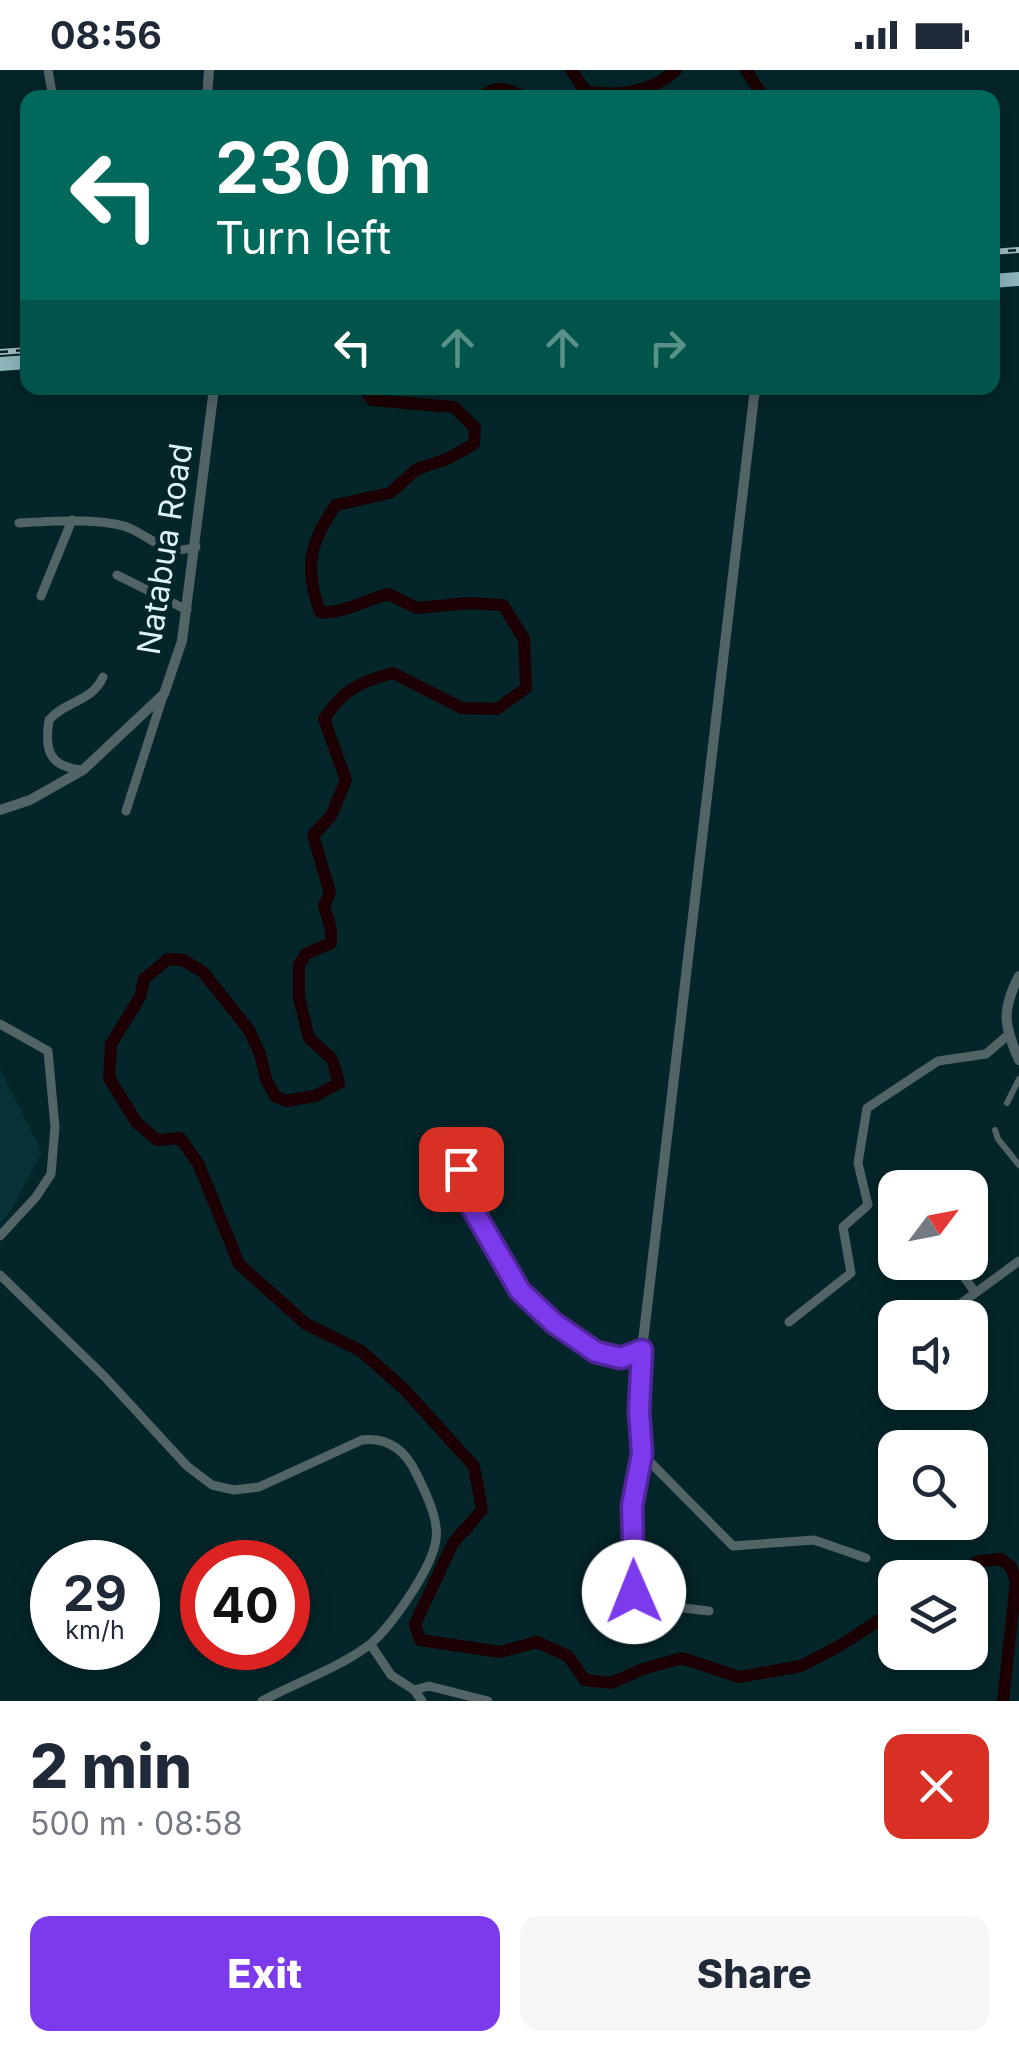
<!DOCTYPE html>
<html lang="en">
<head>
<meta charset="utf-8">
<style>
  body { margin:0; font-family:Inter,sans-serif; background:#f6f6f7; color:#1f2937; height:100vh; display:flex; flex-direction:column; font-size:38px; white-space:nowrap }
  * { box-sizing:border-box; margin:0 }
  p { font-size:32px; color:#747a83 }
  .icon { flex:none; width:55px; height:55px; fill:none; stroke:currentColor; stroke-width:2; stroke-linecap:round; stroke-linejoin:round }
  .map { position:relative; height:1631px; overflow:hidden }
  .side { display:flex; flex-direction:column; background:#fff; flex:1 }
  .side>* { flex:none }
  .guide { position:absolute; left:20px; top:20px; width:980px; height:305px; border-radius:20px; box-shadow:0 5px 25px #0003; background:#00695c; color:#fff; overflow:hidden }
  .needle { width:65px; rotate:58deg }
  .controls { position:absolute; left:878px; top:1100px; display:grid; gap:20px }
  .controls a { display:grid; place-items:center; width:110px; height:110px; border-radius:20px; background:#fff; box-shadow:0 5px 25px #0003; font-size:50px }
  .speed { position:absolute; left:30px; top:1470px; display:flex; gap:20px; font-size:50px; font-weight:700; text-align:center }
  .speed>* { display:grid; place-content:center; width:130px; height:130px; border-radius:50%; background:#fff; box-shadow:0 5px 25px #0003; line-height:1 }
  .speed small { font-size:25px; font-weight:400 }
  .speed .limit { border:15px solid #d22; background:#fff; color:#111 }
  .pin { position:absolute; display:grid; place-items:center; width:85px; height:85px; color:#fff; margin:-42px; border-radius:20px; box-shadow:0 5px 15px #0006 }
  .me { position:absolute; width:110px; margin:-55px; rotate:359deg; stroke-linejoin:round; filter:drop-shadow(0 0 8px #0008) }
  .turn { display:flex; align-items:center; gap:35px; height:210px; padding:0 30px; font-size:45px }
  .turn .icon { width:130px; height:130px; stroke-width:2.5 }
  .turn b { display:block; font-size:70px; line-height:85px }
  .lanes { display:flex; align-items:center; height:95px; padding:0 30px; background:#0003; justify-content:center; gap:50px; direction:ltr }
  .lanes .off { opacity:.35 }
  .round { display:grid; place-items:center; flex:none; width:105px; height:105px; border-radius:20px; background:#f6f6f7 }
  .head { display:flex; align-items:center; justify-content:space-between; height:170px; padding:0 30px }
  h1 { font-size:60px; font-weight:800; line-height:75px }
  .button { display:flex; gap:20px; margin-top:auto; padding:20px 30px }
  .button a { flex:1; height:115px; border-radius:20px; background:#7c3aed; color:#fff; font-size:40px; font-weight:800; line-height:115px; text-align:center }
  .button a+a { background:#f6f6f7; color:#1f2937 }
  .status { display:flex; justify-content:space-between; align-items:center; height:70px; padding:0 50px; background:#fff; direction:ltr }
  .status svg { height:28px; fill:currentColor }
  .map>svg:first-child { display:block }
</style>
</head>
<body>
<div class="status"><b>08:56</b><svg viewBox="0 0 49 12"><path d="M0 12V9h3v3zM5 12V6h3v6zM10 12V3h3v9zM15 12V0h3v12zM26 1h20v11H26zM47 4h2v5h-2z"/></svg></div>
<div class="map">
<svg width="1019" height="1631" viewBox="0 0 1019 1631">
  <rect width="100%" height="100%" fill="#042529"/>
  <path fill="#073238" d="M0 999 42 1082 12 1139 0 1153Z"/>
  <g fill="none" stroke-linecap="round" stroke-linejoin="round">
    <path stroke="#1c0003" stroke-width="12" d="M571 0 586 22C619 26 651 23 676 0
      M746 0 760 22 759 28
      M480 28C496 15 507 17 524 28
      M364 318 372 330 454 337 475 358 474 374 447 389 417 399 390 423 336 435C309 473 304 498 320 542 343 544 365 530 388 524L417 538 469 533 503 535 524 569 526 618 497 639 462 638 393 603C359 612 343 620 324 649L346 710 331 746 313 765 330 823 324 836 331 859V873L306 884 299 895V928L309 968 332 989 339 1013 315 1026 286 1031 275 1026 266 1009 260 984 249 960 203 902 183 890 168 889 144 909 140 927 111 974 109 1008 137 1053 157 1070 180 1068 198 1093 239 1194 306 1254 361 1281 404 1319 474 1396 482 1440 463 1462
      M465 1459 453 1473 415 1554 420 1570 500 1582 537 1572 568 1586 585 1610 611 1613 643 1599 682 1588 739 1607 801 1596 841 1575 895 1540
      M952 1508 979 1491 1001 1489 1011 1497 1016 1512 1003 1631"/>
    <path stroke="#536467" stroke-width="6" d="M1007 1033 1019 1009
      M995 1060 998 1069 1019 1095"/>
    <path stroke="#536467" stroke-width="9" d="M48 0 53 28
      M19 453C51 451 83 449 115 454 148 459 159 489 196 477
      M117 505 187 540
      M41 526 72 450
      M83 700C50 697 44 682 49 650 65 631 92 632 103 607
      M126 741 163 626
      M0 954 48 981 55 1057 51 1104 36 1127 0 1166
      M461 1099 472 1138 520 1221 554 1253 597 1282 621 1288 642 1280
      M953 1192 975 1222
      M0 1205 104 1306 187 1396 212 1415 234 1420 259 1417 362 1370C388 1367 405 1380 416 1403 425 1421 439 1449 436 1469 433 1497 388 1563 365 1578 334 1600 295 1613 262 1631
      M941 1248 1019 1191
      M789 1252 851 1203 843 1157 868 1135 858 1093 867 1038 938 991 986 984 1008 965
      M889 1287 895 1282
      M642 1384 733 1476 814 1470 866 1488
      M637 1502 675 1537 709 1541
      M371 1575 391 1605 414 1620 422 1631
      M414 1620 429 1616 488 1631"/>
    <path stroke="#536467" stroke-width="10" d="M207 28 209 0
      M0 740 30 730 83 700 164 624 182 571 214 318
      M1019 906C1001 941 1004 955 1019 990
      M634 1548 638 1499 633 1473V1436L642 1384 639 1340 642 1280 755 318"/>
    <path stroke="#8fb7be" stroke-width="14" d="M992 211 1019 209
      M0 294 28 292"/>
    <g stroke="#a3bcc0" stroke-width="6">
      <path id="rail" d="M992 182 1019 180
        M0 282 28 280"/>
    </g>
    <use href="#rail" stroke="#042529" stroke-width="2.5" stroke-dasharray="8" stroke-linecap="butt"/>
  </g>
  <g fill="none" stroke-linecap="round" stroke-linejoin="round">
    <g stroke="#51269a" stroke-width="25">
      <path id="route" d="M461 1099 472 1138 520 1221 554 1253 596 1282 621 1288 642 1280 639 1340 642 1384 632 1436 633 1473 638 1499 634 1522"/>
    </g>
    <use href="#route" stroke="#7c3aed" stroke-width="18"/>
  </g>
  <g text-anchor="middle" stroke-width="10" stroke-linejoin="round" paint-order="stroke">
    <g font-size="32" fill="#ddf3f7" stroke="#042529">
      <text transform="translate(165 479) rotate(-81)" y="11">Natabua Road</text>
    </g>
  </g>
</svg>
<div class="controls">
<a><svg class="needle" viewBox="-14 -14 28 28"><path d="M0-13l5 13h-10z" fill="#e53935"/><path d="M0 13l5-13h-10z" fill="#747a83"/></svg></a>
<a><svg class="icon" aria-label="sound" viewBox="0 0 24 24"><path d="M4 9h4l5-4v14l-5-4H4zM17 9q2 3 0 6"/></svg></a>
<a><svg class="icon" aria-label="search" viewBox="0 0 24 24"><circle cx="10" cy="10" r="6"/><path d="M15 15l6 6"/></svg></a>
<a><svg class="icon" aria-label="layers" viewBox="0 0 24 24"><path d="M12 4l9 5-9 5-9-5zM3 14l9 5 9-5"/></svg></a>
</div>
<div class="speed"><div>29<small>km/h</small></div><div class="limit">40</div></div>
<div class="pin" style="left:461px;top:1099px;background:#d93025"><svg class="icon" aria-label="arrive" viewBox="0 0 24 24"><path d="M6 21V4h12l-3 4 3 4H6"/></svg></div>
<svg class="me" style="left:634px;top:1522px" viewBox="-20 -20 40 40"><circle r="19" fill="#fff"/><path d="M0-13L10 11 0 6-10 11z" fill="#7c3aed"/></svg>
<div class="guide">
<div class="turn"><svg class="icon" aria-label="left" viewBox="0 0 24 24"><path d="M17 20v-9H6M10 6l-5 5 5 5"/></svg><div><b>230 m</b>Turn left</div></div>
<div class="lanes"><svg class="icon" aria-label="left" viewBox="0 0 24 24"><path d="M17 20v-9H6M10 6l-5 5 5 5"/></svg><svg class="icon off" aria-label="ahead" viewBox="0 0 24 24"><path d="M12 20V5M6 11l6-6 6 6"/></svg><svg class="icon off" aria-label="ahead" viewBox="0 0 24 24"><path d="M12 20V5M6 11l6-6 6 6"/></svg><svg class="icon off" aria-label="right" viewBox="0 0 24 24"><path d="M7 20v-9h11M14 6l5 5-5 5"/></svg></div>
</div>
</div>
<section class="side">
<div class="head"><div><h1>2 min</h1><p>500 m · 08:58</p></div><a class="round" style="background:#d93025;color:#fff"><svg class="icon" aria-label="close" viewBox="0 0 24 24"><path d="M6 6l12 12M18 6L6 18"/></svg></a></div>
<div class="button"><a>Exit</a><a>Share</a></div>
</section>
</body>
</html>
